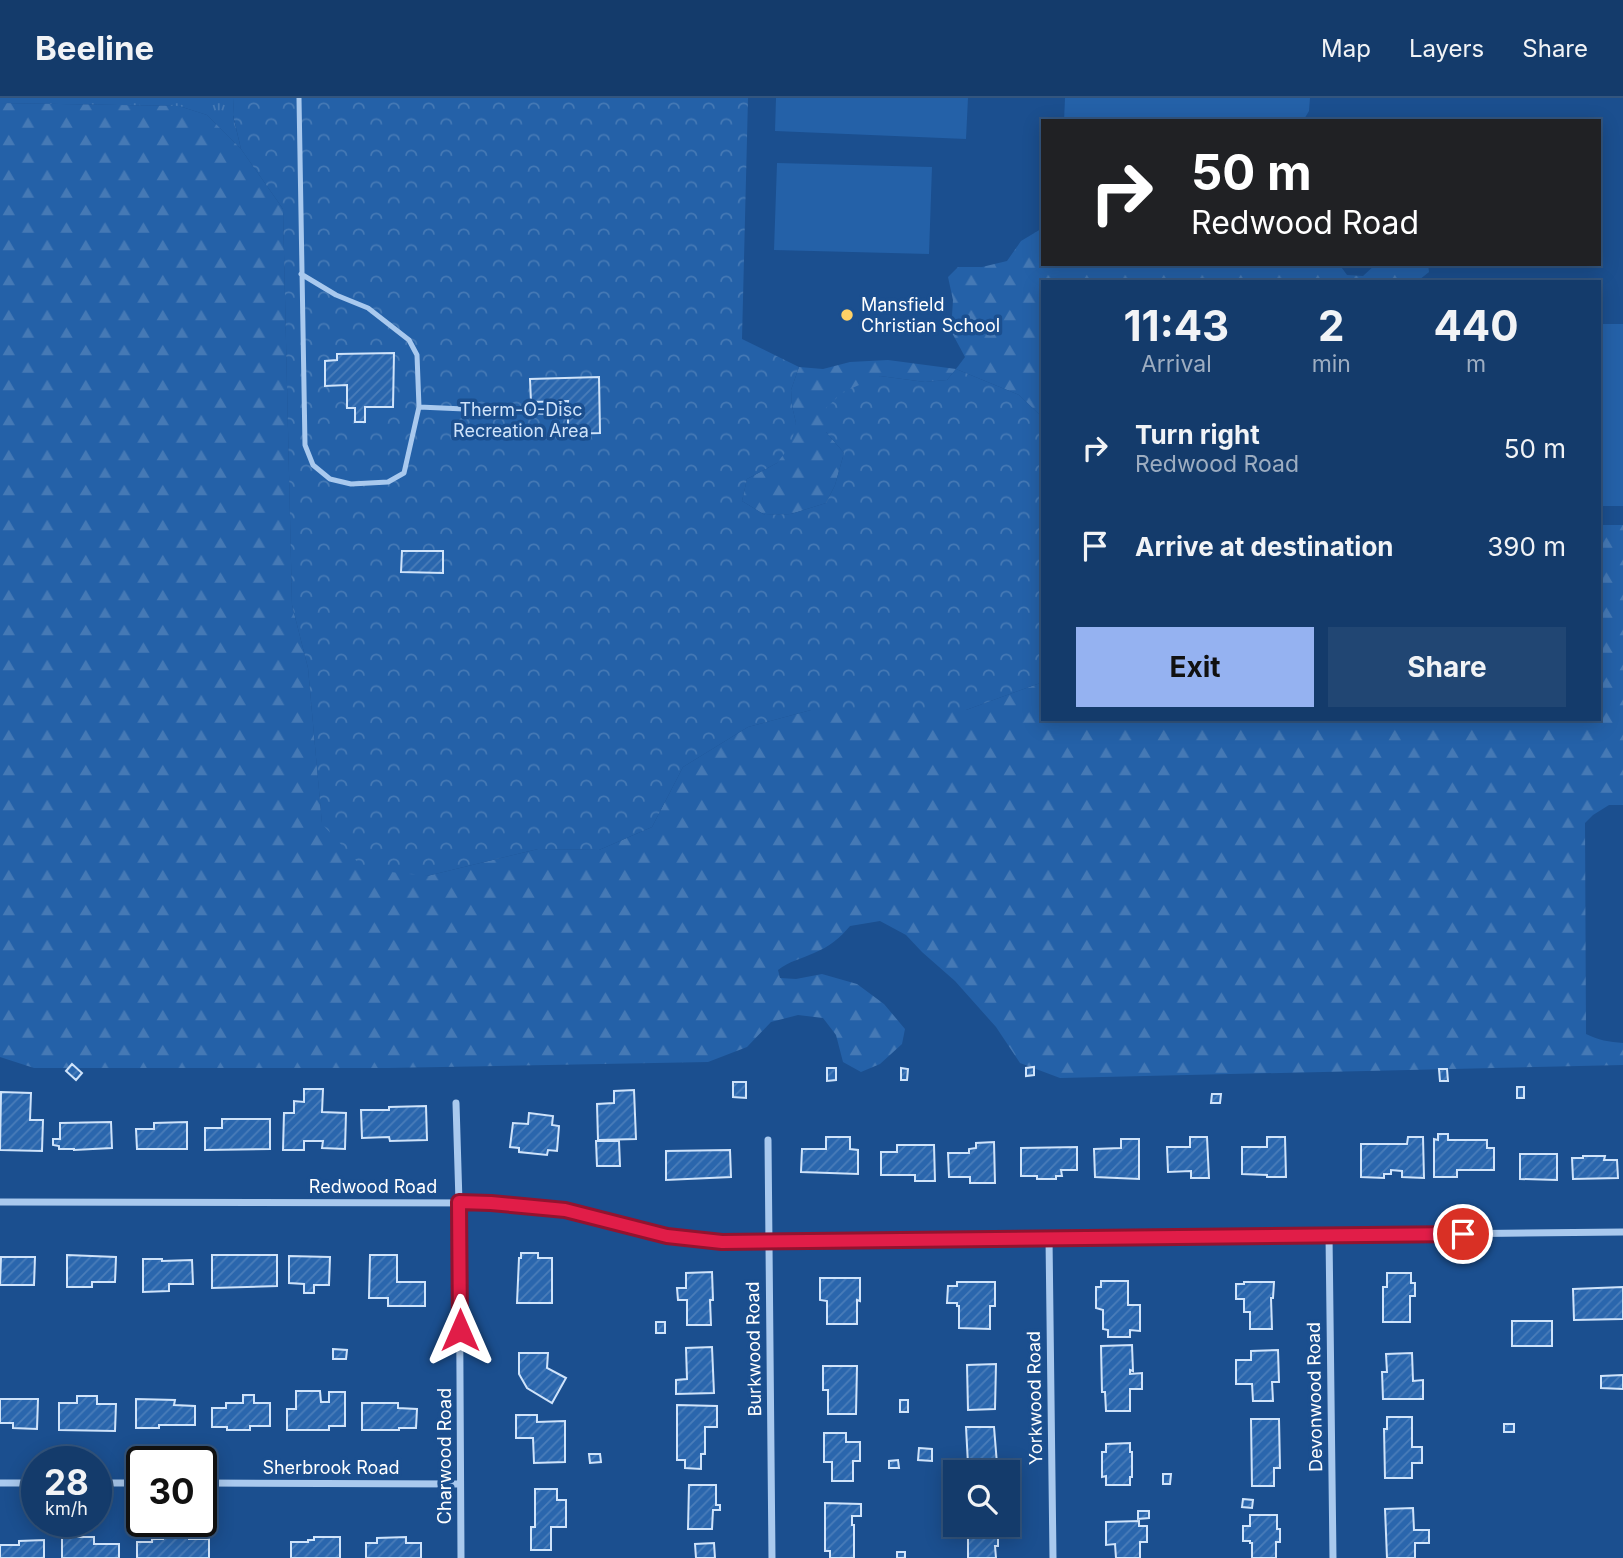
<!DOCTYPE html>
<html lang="en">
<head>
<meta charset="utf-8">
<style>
  body { margin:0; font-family:Inter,sans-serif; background:#214673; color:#f1f3f6; height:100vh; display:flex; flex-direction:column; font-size:26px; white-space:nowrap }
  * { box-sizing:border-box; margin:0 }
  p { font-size:23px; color:#9dadc1 }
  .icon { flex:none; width:38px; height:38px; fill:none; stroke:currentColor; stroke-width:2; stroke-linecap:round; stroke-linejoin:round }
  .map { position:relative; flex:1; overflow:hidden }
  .panel { position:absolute; left:1041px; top:182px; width:560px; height:441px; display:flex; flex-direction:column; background:#143b6b; border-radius:0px; box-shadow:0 4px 18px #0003,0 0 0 2px #33557e }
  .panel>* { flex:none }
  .top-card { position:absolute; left:1041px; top:21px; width:560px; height:147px; border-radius:0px; box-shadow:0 4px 18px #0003,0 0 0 2px #33557e; background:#202124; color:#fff; overflow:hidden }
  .buttons { position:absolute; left:943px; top:1362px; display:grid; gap:14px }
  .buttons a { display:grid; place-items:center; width:77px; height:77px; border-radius:0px; background:#143b6b; box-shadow:0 4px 18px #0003,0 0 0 2px #33557e; font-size:35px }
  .speed { position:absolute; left:21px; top:1348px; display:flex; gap:14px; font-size:35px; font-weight:700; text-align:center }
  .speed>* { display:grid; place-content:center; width:91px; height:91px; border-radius:50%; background:#143b6b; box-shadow:0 4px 18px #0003,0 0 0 2px #33557e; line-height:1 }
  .speed small { font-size:18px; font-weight:400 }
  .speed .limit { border:4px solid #111; border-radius:10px; background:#fff; color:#111 }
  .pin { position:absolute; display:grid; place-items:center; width:60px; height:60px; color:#fff; margin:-30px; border:4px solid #fff; border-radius:50%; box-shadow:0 2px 7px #0007 }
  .me { position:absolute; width:77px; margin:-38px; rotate:0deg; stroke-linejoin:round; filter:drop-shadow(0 0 5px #0008) }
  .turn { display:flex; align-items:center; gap:24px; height:147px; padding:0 35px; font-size:32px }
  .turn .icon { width:91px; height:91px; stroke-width:2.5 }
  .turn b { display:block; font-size:49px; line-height:60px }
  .eta { display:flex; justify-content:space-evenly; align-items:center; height:119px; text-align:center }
  .eta b { font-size:42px; font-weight:700; line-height:49px }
  .primary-button { display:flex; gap:14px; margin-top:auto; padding:14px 35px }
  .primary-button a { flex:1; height:80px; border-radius:0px; background:#95b2f1; color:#111; font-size:28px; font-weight:700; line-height:80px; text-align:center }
  .primary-button a+a { background:#214673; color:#f1f3f6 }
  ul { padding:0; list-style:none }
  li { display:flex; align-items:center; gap:21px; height:98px; padding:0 35px }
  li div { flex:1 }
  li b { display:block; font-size:26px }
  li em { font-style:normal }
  header { display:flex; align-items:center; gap:42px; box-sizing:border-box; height:98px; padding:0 35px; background:#143b6b; border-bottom:2px solid #33557e }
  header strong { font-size:33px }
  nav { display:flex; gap:38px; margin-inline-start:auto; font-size:24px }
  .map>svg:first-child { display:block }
</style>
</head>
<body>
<header>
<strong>Beeline</strong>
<nav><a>Map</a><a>Layers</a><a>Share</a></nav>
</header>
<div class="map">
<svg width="1623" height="1460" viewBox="0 0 1623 1460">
  <defs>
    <pattern id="grass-tufts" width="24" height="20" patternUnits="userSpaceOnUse" patternTransform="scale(1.75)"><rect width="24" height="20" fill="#2461a8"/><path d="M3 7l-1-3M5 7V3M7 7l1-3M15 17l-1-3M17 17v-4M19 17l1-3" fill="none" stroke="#4579b5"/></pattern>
    <pattern id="forest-firs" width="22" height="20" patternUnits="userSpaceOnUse" patternTransform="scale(1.75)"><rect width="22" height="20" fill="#2461a8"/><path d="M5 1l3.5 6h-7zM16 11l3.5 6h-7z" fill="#4579b5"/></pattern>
    <pattern id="park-crowns" width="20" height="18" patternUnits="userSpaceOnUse" patternTransform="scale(1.75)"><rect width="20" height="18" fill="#2461a8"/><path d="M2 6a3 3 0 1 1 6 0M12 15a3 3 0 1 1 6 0" fill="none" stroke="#4579b5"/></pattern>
    <pattern id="building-hatch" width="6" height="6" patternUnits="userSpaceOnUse" patternTransform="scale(1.75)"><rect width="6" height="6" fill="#2a66ad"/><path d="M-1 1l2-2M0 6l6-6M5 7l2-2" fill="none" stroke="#4a7db9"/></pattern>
  </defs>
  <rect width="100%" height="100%" fill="#1b4f8f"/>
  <path fill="url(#grass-tufts)" d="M0 0H234L233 18 241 51 207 17 179 8 0 5Z"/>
  <path fill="url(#forest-firs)" d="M0 5 179 8 207 17 241 51 283 111 292 507 308 570 322 725 427 778 538 751 599 752 652 729 683 669 748 629 811 612H966L1043 584V621H1600V427H1623V707H1609L1593 717 1585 725 1586 936C1598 942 1609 944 1623 945V967L1060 980 1020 965 996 929 955 883 922 854 906 837 880 823 850 828C840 840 829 849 814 855 801 861 789 863 778 872L780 880 796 881 822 876 857 886 884 906 905 931 902 946 880 966 861 974 843 964 836 937 823 920 798 917 771 924 747 949 708 964 388 970H34L0 959Z
    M1041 131H1043V166H1339L1347 177 1363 178 1376 166H1428L1429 174 1419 182 1409 184H1043V320L1019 297 956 271 947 282 925 284 880 278 826 334 844 355 835 387 826 405 791 416 765 417 742 403 747 381 777 365 796 325 792 308 791 292 799 269 823 271 850 264 888 262 956 271 965 259 951 233 953 202 948 179 958 169H982L1007 163 1021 143Z"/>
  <path fill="url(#park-crowns)" d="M234 0H748L742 241 799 269 791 292 792 308 796 325 791 347 777 365 747 381 742 403 765 417 791 416 826 405 835 387 844 355 826 334 824 312 843 294 880 278 925 284 947 282 956 271 1019 297 1043 320V584L966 612H811L748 629 683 669 652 729 599 752 538 751 427 778 364 771 322 726 308 570 292 507 283 111 241 51 233 17Z"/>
  <path fill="#2461a8" d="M776 0H968L966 41 775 33Z
    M1065 0H1310L1309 13 1303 23H1064Z
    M777 65 932 69 929 156 774 152Z
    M1600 226H1623V408H1600Z"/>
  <path fill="url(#building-hatch)" stroke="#cfe3fa" stroke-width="2" d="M394 255 393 309H365V324H355V310H347V287L325 288V263L337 262V256Z
    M599 279 600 335 568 336V303L531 304 530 281Z
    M402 453H443V475L401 474Z
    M72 966 82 975 76 982 66 973Z
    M1034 969V977L1026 978V970Z
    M827 970H836V982L827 983Z
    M901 970 908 971 907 982H901Z
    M1439 971H1447L1448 983H1440Z
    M733 984H746V1000L733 999Z
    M1517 989H1524V1000H1517Z
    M304 991H323L322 1014 346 1015 345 1051 322 1050 323 1043H304V1052H283L284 1015H294V1003L304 1004Z
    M634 992 636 1041 598 1042 597 1006 614 1005V993Z
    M1 994 31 995 30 1022H43L42 1053 0 1052Z
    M1212 996H1221L1220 1005H1211Z
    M426 1008 427 1042 390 1043 389 1039 362 1040 361 1012H389V1009Z
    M529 1015 553 1018 552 1027 559 1028 557 1053 548 1052 547 1057 519 1054V1050L510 1049 513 1025 528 1026Z
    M222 1021H270V1051L205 1052V1030H222Z
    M111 1024 112 1050 74 1052V1051H59V1048L53 1047V1041H60V1025Z
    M187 1024V1051H137L136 1031H154V1025Z
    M1438 1036H1448V1042H1487V1050H1494V1072H1457V1079H1434V1041L1438 1042Z
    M826 1039H850V1051L858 1052V1076L801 1074 802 1051H826Z
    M1190 1039H1207L1209 1080H1191V1073L1168 1074 1167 1049H1190Z
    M1267 1039H1285L1286 1079H1267V1077L1242 1076V1049H1267Z
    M1408 1039H1423L1424 1080 1402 1079V1073L1391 1072V1076H1384V1080L1361 1079V1046H1407Z
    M1121 1041H1139V1081L1095 1079 1094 1051 1121 1050Z
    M596 1043H619L620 1068H597Z
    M994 1044 995 1085H970V1079H949L948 1055H969V1051L976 1050V1045Z
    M897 1047H934L935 1083H915V1077H881V1054H897Z
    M1077 1049V1072H1061L1062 1078H1056V1081H1037V1078H1021V1050Z
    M730 1052 731 1079 666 1082V1053Z
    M1520 1056H1557V1082L1520 1081Z
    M1583 1058H1605L1604 1062H1617L1618 1080 1573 1081 1572 1060H1583Z
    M521 1155H538V1160H552V1205H517L519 1160H521Z
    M67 1157 116 1159 115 1184H92V1189H67Z
    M212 1157H277V1188L212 1190Z
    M370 1157H397V1184H425V1208H388V1200H369Z
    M289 1158 330 1159 329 1187H314V1195H304V1186L289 1185Z
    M1 1159H35L34 1187H0Z
    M143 1161H162V1163L192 1162 193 1186H169V1193L143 1194Z
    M712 1174 713 1202H710L711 1227H687V1202H678L677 1190H686V1175Z
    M1387 1175H1411V1185H1415V1198H1410V1224H1383V1189H1387Z
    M820 1180H860V1203L857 1202V1226H827V1203L820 1202Z
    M1101 1183H1128V1207H1140V1233L1130 1232V1239H1108V1232L1103 1231V1212L1096 1210V1189H1101Z
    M957 1184H995V1208H990V1231L959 1230V1208H957V1205H947L948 1188H957Z
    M1244 1184H1274L1273 1200H1271L1272 1231H1250V1214H1244V1201H1236V1186H1244Z
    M1623 1189V1221L1574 1222 1573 1191Z
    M1512 1223H1552V1248H1512Z
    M656 1224H665V1235H656Z
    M1132 1247 1133 1273 1130 1272V1276L1142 1275V1291H1130V1313H1106L1105 1294H1102L1101 1248Z
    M712 1249 714 1295 676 1296V1282L687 1281 686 1250Z
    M333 1251 347 1252 346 1261H333Z
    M1278 1252 1279 1284H1272L1273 1303H1253L1252 1286H1236V1262H1251V1253Z
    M519 1255H548L547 1270 566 1280 552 1305 527 1290 519 1276Z
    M1412 1255 1413 1283 1423 1282V1301H1383L1382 1274H1387L1386 1256Z
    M996 1266 995 1311 968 1312 967 1267Z
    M823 1268H857L856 1316H828V1292H823Z
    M1623 1277V1291L1601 1290V1278Z
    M296 1293H320L321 1304H329V1294H345V1328H329V1332H287V1311H296Z
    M243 1297H254V1305H270V1328H250V1332H227V1329H212V1310H226V1305H243Z
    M77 1298H97V1306H116L115 1333 59 1332V1305H77Z
    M0 1301H38L37 1331 13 1330V1325H0Z
    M136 1301 175 1302 174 1307 195 1308V1327H159V1330H136Z
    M900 1302H908V1314H900Z
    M362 1305H398V1310L417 1311 416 1330H399V1332H362Z
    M677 1307 717 1308V1329H705V1356H701V1371L685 1370V1362H677Z
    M516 1317H537V1324L565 1323V1364L534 1365 533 1340H516Z
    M1387 1319H1412V1349H1422V1365H1412V1380H1385L1384 1331H1387Z
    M1251 1321H1279L1280 1370H1274V1388H1252Z
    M1504 1326H1514V1334H1504Z
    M966 1329H994L997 1366H994V1374H970V1366H968Z
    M824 1335H846V1344H860V1363H853V1383H832V1364H824Z
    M1130 1345V1354H1132V1379H1130V1387H1106V1378L1102 1379V1354H1106V1346Z
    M919 1350 932 1351V1363L918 1362Z
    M589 1356H600L601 1364 590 1365Z
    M898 1362 899 1370H889V1363Z
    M1163 1376H1171L1170 1386H1163Z
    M689 1387H716V1407H720V1412H713L712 1431H688Z
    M535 1391H557V1402H566V1429H551V1452H531V1429H535Z
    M1243 1401 1253 1402 1252 1410 1242 1409Z
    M825 1405 861 1406V1418H852V1427H854V1460H830V1453H825Z
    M944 1409H951V1421H944Z
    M951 1409H956V1419H951Z
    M1413 1410 1414 1432H1429V1445H1415V1460H1387L1385 1411Z
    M1138 1413H1149V1420L1138 1421Z
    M1250 1417H1277V1431H1280V1444H1276V1460H1252V1445H1250V1443H1243V1428H1250Z
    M1139 1423V1428H1147V1444H1140V1460H1116L1115 1446 1106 1447V1424Z
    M960 1426H998V1448H995L996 1460H968V1440H960Z
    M189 1438V1441H209V1460H137V1444H152V1441H163V1439Z
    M62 1439H94V1446H119V1460H62Z
    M314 1439H340V1460H291V1444H308V1442H314Z
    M406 1439V1445H421V1460H366V1445H377V1440Z
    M44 1442V1460H0V1447H19V1443Z
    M714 1445 715 1460H696L695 1446Z
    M897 1454H905V1460H897Z"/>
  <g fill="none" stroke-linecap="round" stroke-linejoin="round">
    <path stroke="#a9c9ee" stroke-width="5" d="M299 0 305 347 313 367 330 381 351 386 388 384 404 375 419 309
      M301 176 336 197 368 210 409 242 417 257 419 309 558 315"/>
    <path stroke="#a9c9ee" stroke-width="7" d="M456 1005 459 1104 461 1460
      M768 1042 772 1460
      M0 1104 491 1105 565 1112 667 1138 722 1144 1623 1134
      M1329 1137 1333 1460
      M1049 1140 1053 1460
      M0 1385H37
      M96 1385H142
      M201 1385 460 1386"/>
  </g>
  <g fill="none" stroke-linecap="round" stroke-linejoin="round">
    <g stroke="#92132f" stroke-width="18">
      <path id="route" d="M460 1232 459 1104 491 1105 565 1112 667 1138 722 1144 1463 1136"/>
    </g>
    <use href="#route" stroke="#e11d48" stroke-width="12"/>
  </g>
  <circle fill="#ffd166" stroke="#1b4f8f" stroke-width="2.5" cx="847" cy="217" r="7"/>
  <g text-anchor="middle" stroke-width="7" stroke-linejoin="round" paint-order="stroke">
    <g font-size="18" fill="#fff" stroke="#1b4f8f" text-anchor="start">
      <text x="861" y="213">Mansfield<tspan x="861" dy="21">Christian School</tspan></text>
    </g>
    <g font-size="18" fill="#cfe3fa" stroke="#1b4f8f">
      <text x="521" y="318">Therm-O-Disc<tspan x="521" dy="21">Recreation Area</tspan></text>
    </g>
    <g font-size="18" fill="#fff" stroke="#1b4f8f">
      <text x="373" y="1095">Redwood Road</text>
      <text transform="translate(754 1251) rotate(-91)" y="6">Burkwood Road</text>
      <text transform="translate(1315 1299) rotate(-91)" y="6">Devonwood Road</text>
      <text transform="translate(1035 1300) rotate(-91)" y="6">Yorkwood Road</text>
      <text transform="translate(445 1358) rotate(-90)" y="6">Charwood Road</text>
      <text x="331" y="1376">Sherbrook Road</text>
    </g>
  </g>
</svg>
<div class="buttons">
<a><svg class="icon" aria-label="search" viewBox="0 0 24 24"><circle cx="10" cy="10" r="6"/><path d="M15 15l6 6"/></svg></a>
</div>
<div class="speed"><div>28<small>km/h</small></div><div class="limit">30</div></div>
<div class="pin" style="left:1463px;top:1136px;background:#d93025"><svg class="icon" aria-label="arrive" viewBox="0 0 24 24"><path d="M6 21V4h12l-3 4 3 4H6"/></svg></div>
<svg class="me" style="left:460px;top:1232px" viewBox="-20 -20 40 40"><path d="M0-17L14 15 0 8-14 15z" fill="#e11d48" stroke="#fff" stroke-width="4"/></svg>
<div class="top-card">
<div class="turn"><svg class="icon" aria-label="right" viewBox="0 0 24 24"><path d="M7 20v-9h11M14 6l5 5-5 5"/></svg><div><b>50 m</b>Redwood Road</div></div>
</div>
<section class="panel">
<div class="eta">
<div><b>11:43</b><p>Arrival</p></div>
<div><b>2</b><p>min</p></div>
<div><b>440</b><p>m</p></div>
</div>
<ul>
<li><svg class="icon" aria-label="right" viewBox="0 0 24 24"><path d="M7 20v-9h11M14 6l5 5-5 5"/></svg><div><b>Turn right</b><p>Redwood Road</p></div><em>50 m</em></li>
<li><svg class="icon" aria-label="arrive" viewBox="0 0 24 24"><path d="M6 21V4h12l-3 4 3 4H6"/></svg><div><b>Arrive at destination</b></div><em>390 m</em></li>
</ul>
<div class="primary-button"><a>Exit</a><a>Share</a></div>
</section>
</div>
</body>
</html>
